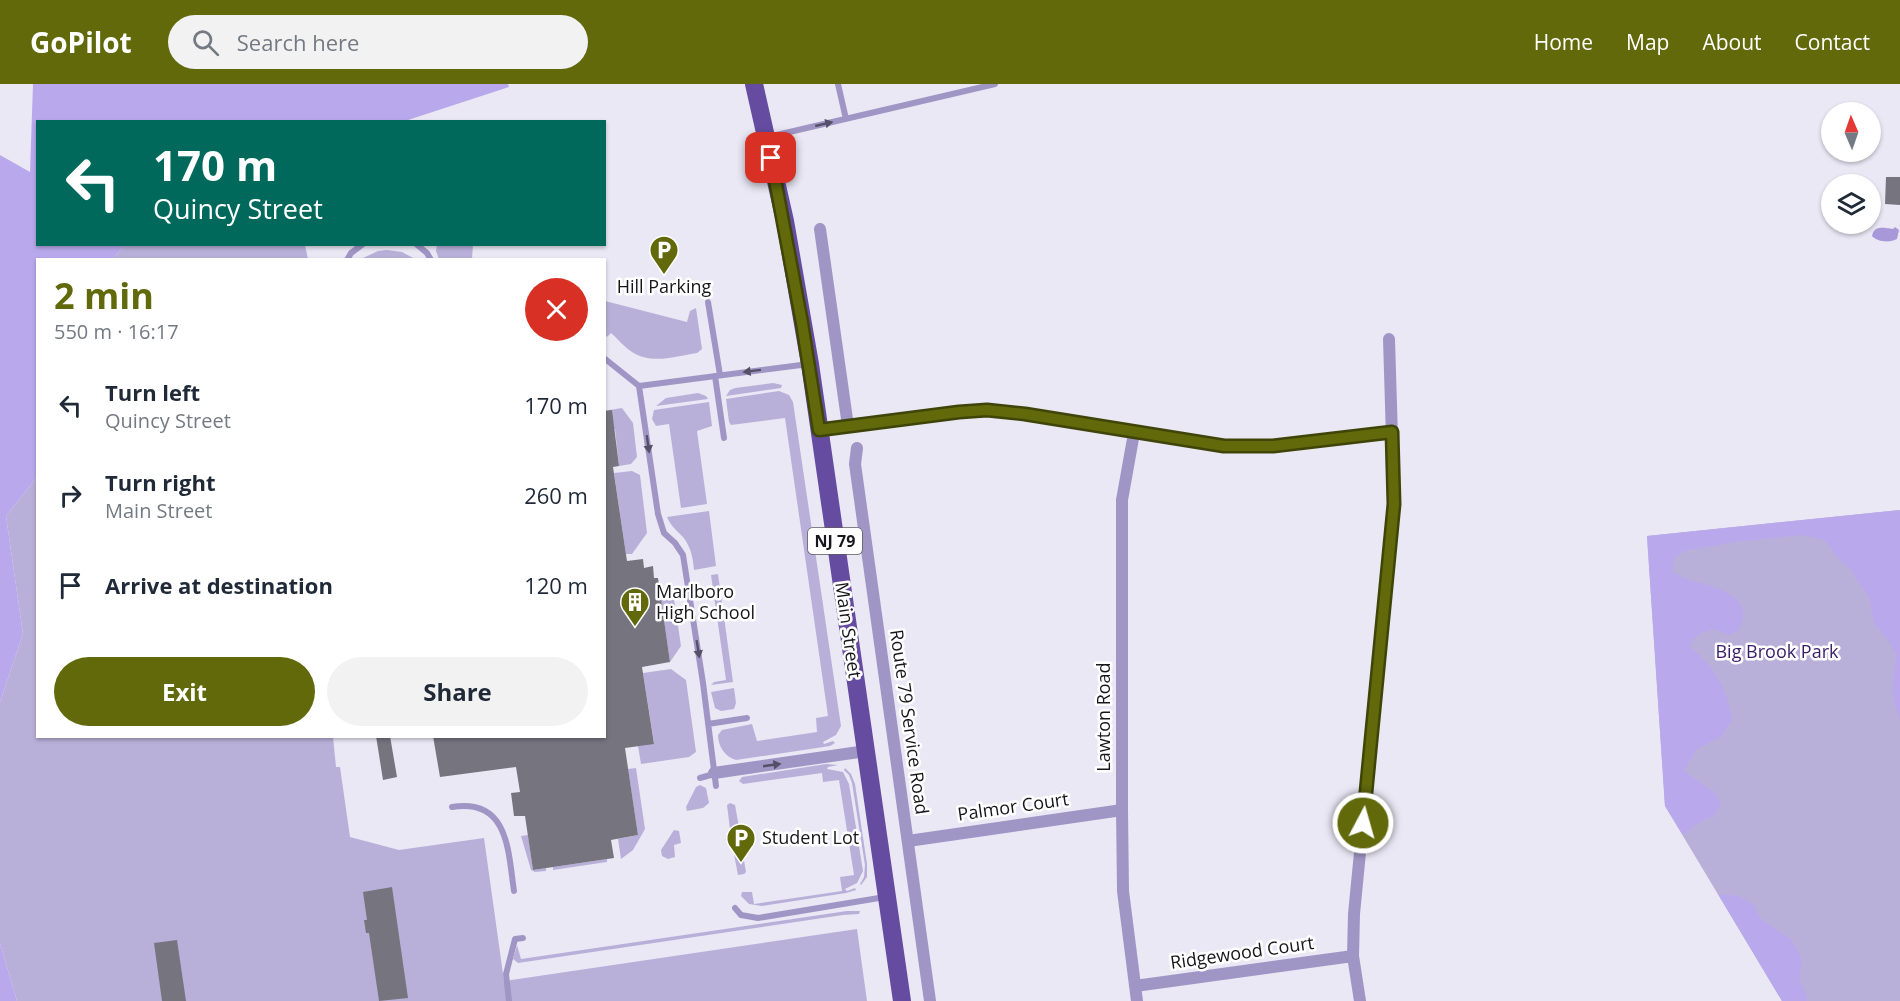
<!DOCTYPE html>
<html lang="en">
<head>
<meta charset="utf-8">
<style>
  body { margin:0; font-family:"Open Sans",sans-serif; background:#f2f2f3; color:#1f2937; height:100vh; display:flex; flex-direction:column; font-size:22px; white-space:nowrap }
  * { box-sizing:border-box; margin:0 }
  p { font-size:20px; color:#747a83 }
  .icon { flex:none; width:33px; height:33px; fill:none; stroke:currentColor; stroke-width:2; stroke-linecap:round; stroke-linejoin:round }
  .map { position:relative; flex:1; overflow:hidden }
  .sheet { position:absolute; left:36px; top:174px; width:570px; height:480px; display:flex; flex-direction:column; background:#fff; border-radius:0px; box-shadow:0 2px 4px #0004 }
  .sheet>* { flex:none }
  .guide { position:absolute; left:36px; top:36px; width:570px; height:126px; border-radius:0px; box-shadow:0 2px 4px #0004; background:#00695c; color:#fff; overflow:hidden }
  .needle { width:39px; rotate:358deg }
  .fabs { position:absolute; left:1821px; top:18px; display:grid; gap:12px }
  .fabs a { display:grid; place-items:center; width:60px; height:60px; border-radius:50%; background:#fff; box-shadow:0 2px 4px #0004; font-size:30px }
  .pin { position:absolute; display:grid; place-items:center; width:51px; height:51px; color:#fff; margin:-26px; border-radius:12px; box-shadow:0 3px 9px #0006 }
  .me { position:absolute; width:66px; margin:-33px; rotate:6deg; stroke-linejoin:round; filter:drop-shadow(0 0 4px #0008) }
  .turn { display:flex; align-items:center; gap:21px; height:126px; padding:0 18px; font-size:27px }
  .turn .icon { width:78px; height:78px; stroke-width:2.5 }
  .turn b { display:block; font-size:42px; line-height:51px }
  .round { display:grid; place-items:center; flex:none; width:63px; height:63px; border-radius:32px; background:#f2f2f3 }
  .summary { display:flex; align-items:center; justify-content:space-between; height:102px; padding:0 18px }
  h1 { font-size:36px; font-weight:700; line-height:45px; color:#61690b }
  .primary-button { display:flex; gap:12px; margin-top:auto; padding:12px 18px }
  .primary-button a { flex:1; height:69px; border-radius:36px; background:#61690b; color:#fff; font-size:24px; font-weight:700; line-height:69px; text-align:center }
  .primary-button a+a { background:#f2f2f3; color:#1f2937 }
  ul { padding:0; list-style:none }
  li { display:flex; align-items:center; gap:18px; height:90px; padding:0 18px }
  li div { flex:1 }
  li b { display:block; font-size:22px }
  li em { font-style:normal }
  header { display:flex; align-items:center; gap:36px; box-sizing:border-box; height:84px; padding:0 30px; background:#61690b; color:#fff }
  header strong { font-size:28px }
  nav { display:flex; gap:33px; margin-inline-start:auto; font-size:21px }
  .search { width:420px; height:54px; background:#f2f2f3; display:flex; align-items:center; gap:15px; box-sizing:border-box; padding:0 21px; border-radius:33px; color:#747a83; font-size:22px }
  .map>svg:first-child { display:block }
</style>
</head>
<body>
<header>
<strong>GoPilot</strong>
<div class="search"><svg class="icon" aria-label="search" viewBox="0 0 24 24"><circle cx="10" cy="10" r="6"/><path d="M15 15l6 6"/></svg>Search here</div>
<nav><a>Home</a><a>Map</a><a>About</a><a>Contact</a></nav>
</header>
<div class="map">
<svg width="1900" height="917" viewBox="0 0 1900 917">
  <rect width="100%" height="100%" fill="#eae8f5"/>
  <path fill="#b9b0d9" d="M124 161H305L308 175H113Z
    M437 161H473L472 175H439L436 167Z
    M387 166 402 168 415 175H361L378 167Z
    M605 217 687 238 690 227 696 224 702 265 697 269C676 272 652 281 632 268 624 263 618 255 611 249L607 253 605 250Z
    M773 299 782 301 781 304 726 312 730 306 735 304Z
    M779 307 789 311 793 318 841 642 836 651 823 658 824 660 833 657 835 659 830 662 736 676C725 673 718 662 718 651L722 646 752 640 757 657 817 648 816 634 828 632 785 334 731 341 729 338 726 315Z
    M698 309 706 312 708 315 656 322 666 314Z
    M709 318 712 342 697 347 707 420 681 424 669 340 656 342 652 335 654 326Z
    M622 324 633 339 637 373 631 380 619 382 615 345 605 347 604 327Z
    M632 387 640 391 647 449 632 470H626L614 389Z
    M37 393 38 652 333 653 336 683H340L350 753 399 766 484 754 504 897 857 845 867 917H17L0 859V618L23 550 6 432Z
    M1900 426V917H1782L1665 722 1647 452Z
    M709 427 716 482 694 486C693 474 691 463 683 453 676 446 671 442 667 433Z
    M718 490 733 598 711 601 714 598 726 596 711 491Z
    M673 508 681 562 670 578 660 509Z
    M671 585 686 596 696 668 689 673 641 680 638 662 654 659 643 589Z
    M734 604 736 619 734 625 721 627 715 624 711 608Z
    M826 680 838 681 828 683 827 685 843 688 849 700 863 787 857 799 845 805 847 807 855 804 856 806 846 809 762 822 749 820 741 812 742 808H752L754 820 842 807 840 793 854 791 839 696 823 698 822 689 743 700 739 697 742 693Z
    M636 684 645 745 633 766 621 775 618 755 638 751 628 685Z
    M845 684 851 690 855 700 867 780V793L861 801 860 800 864 793 865 781 852 699 849 691 844 686Z
    M700 701 706 704 709 719 703 724 687 727 686 723 696 703Z
    M730 719 735 721 739 743 737 746 730 745 727 721Z
    M674 746 679 747 681 759 674 761 675 773 668 775 662 772 661 766Z
    M528 751 533 786 546 784V787L535 788 531 786 521 752Z
    M740 763 742 765 746 788 744 790 738 791 733 765Z
    M607 775V778L553 786V783Z
    M847 827H860L859 830 843 831 518 879 513 875 517 861 521 875Z"/>
  <path fill="#b9a9ec" d="M33 0H508L509 3 405 37 38 38V160L124 161 113 175 38 176 37 393 6 432 23 550 0 618V71L30 88Z
    M1900 426V636L1892 611 1896 570 1886 553 1874 540 1870 516 1850 485 1838 474 1824 456 1802 451 1735 458 1684 467 1675 474 1672 486C1676 489 1680 493 1684 494 1701 500 1746 506 1743 532 1743 536 1741 541 1739 546L1729 551 1713 545C1703 548 1693 551 1690 563 1715 583 1727 604 1732 636L1722 652 1696 666 1684 687 1715 709 1721 719 1714 732 1701 737 1683 751 1665 722 1647 452Z
    M1718 810 1738 812 1753 820 1761 835 1792 856 1802 875 1799 896 1806 909 1807 917H1782Z
    M0 859 17 917H0Z"/>
  <path fill="#a898da" d="M1895 143 1899 146 1897 155C1890 159 1877 158 1872 152 1874 141 1884 144 1893 145Z"/>
  <path fill="#76747f" d="M1886 93H1900V121L1885 120Z
    M612 326 619 382 613 383 627 477 643 475 644 484 653 482 654 494H658L670 578 642 583 654 660 625 664 638 751 611 756 614 774 533 786 525 732H514L511 709 520 708 516 683 440 693 433 652H604V327Z
    M376 652H390L397 693 383 696Z
    M392 803 408 914 379 917 369 849H366L364 836H367L363 808Z
    M177 856 186 917H162L154 859Z"/>
  <g fill="none" stroke-linecap="round" stroke-linejoin="round">
    <path stroke="#a096c5" stroke-width="6" d="M838 0 846 35
      M768 53 995 0
      M416 160 427 169 431 176
      M347 176 351 169 363 160
      M708 218 720 291
      M604 274 639 302 658 430 664 449 675 459 683 471 703 599 716 702
      M715 292 724 354
      M639 302 809 280
      M708 640 747 634
      M700 694 714 690
      M452 723C509 714 508 767 514 807
      M735 824 741 831 758 834 885 813
      M509 917 506 890 515 855 523 854"/>
    <path stroke="#a096c5" stroke-width="12" d="M820 145 848 342
      M819 346 959 328 987 326 1025 330 1224 362H1273L1392 348
      M1134 349 1122 416V726L1123 807 1137 917
      M857 364 855 380 930 917
      M714 689 866 667
      M908 757 1122 726
      M1135 902 1353 872
      M1360 917 1353 872 1354 830 1394 420 1389 255"/>
    <path stroke="#664ca1" stroke-width="18" d="M754 0 785 137 810 280 902 917"/>
  </g>
  <defs><path id="oneway-solid" d="M-6-.8H1V-3.2L6.5 0L1 3.2V.8H-6Z" transform="scale(1.5)"/></defs>
  <g fill="#555067">
    <use href="#oneway-solid" transform="translate(824 40) rotate(-13)"/>
    <use href="#oneway-solid" transform="translate(752 287) rotate(173)"/>
    <use href="#oneway-solid" transform="translate(648 360) rotate(82)"/>
    <use href="#oneway-solid" transform="translate(698 565) rotate(81)"/>
    <use href="#oneway-solid" transform="translate(772 681) rotate(-8)"/>
  </g>
  <g fill="none" stroke-linecap="round" stroke-linejoin="round">
    <g stroke="#3f4407" stroke-width="15">
      <path id="route" d="M771 74 802 239 819 346 959 328 987 326 1025 330 1224 362H1273L1392 348 1394 420 1363 739"/>
    </g>
    <use href="#route" stroke="#61690b" stroke-width="10"/>
  </g>
  <defs>
    <g id="parking-pin" transform="scale(1.5)"><path d="M0 17L-7.5 6A9.5 9.5 0 1 1 7.5 6Z" fill="#61690b" stroke="#fff"/><path d="M-3.5-5.5H1a3.5 3.5 0 0 1 0 7H-1V5.5H-3.5ZM-1-3.4V-.6H.8a1.4 1.4 0 0 0 0-2.8Z" fill="#fff"/></g>
    <g id="building-pin" transform="scale(1.5)"><path d="M0 17L-7.5 6A9.5 9.5 0 1 1 7.5 6Z" fill="#61690b" stroke="#fff"/><path d="M-4-6H4V6H1V3H-1V6H-4ZM-2.5-4.3h1.7v1.8h-1.7ZM.8-4.3h1.7v1.8H.8ZM-2.5-1h1.7V.8h-1.7ZM.8-1h1.7V.8H.8Z" fill="#fff"/></g>
  </defs>
  <g fill-rule="evenodd">
    <use href="#parking-pin" x="664" y="166"/>
    <use href="#building-pin" x="635" y="518"/>
    <use href="#parking-pin" x="741" y="754"/>
  </g>
  <g text-anchor="middle" stroke-width="5" stroke-linejoin="round" paint-order="stroke">
    <rect fill="#fff" stroke="#5d5c5f" stroke-width="1.5" x="808" y="444" width="54" height="26" rx="4.5"/>
    <g font-size="16" font-weight="bold" fill="#17161b">
      <text x="835" y="463">NJ 79</text>
    </g>
    <g font-size="18" fill="#17161b" stroke="#fff" text-anchor="start">
      <text x="664" y="209" text-anchor="middle">Hill Parking</text>
      <text x="656" y="514">Marlboro<tspan x="656" dy="21">High School</tspan></text>
      <text x="762" y="760">Student Lot</text>
    </g>
    <g font-size="18" fill="#17161b" stroke="#fff">
      <text transform="translate(848 546) rotate(82)" y="6">Main Street</text>
      <text transform="translate(1104 633) rotate(-90)" y="6">Lawton Road</text>
      <text transform="translate(909 638) rotate(82)" y="6">Route 79 Service Road</text>
      <text transform="translate(1013 723) rotate(-8)" y="6">Palmor Court</text>
      <text transform="translate(1242 869) rotate(-8)" y="6">Ridgewood Court</text>
    </g>
    <g font-size="18" fill="#391d6a" stroke="#fff">
      <text x="1777" y="574">Big Brook Park</text>
    </g>
  </g>
</svg>
<div class="fabs">
<a><svg class="needle" viewBox="-14 -14 28 28"><path d="M0-13l5 13h-10z" fill="#e53935"/><path d="M0 13l5-13h-10z" fill="#747a83"/></svg></a>
<a><svg class="icon" aria-label="layers" viewBox="0 0 24 24"><path d="M12 4l9 5-9 5-9-5zM3 14l9 5 9-5"/></svg></a>
</div>
<div class="pin" style="left:771px;top:74px;background:#d93025"><svg class="icon" aria-label="arrive" viewBox="0 0 24 24"><path d="M6 21V4h12l-3 4 3 4H6"/></svg></div>
<svg class="me" style="left:1363px;top:739px" viewBox="-20 -20 40 40"><circle r="17" fill="#61690b" stroke="#fff" stroke-width="3"/><path d="M0-11L8 9 0 5-8 9z" fill="#fff"/></svg>
<div class="guide">
<div class="turn"><svg class="icon" aria-label="left" viewBox="0 0 24 24"><path d="M17 20v-9H6M10 6l-5 5 5 5"/></svg><div><b>170 m</b>Quincy Street</div></div>
</div>
<section class="sheet">
<div class="summary"><div><h1>2 min</h1><p>550 m · 16:17</p></div><a class="round" style="background:#d93025;color:#fff"><svg class="icon" aria-label="close" viewBox="0 0 24 24"><path d="M6 6l12 12M18 6L6 18"/></svg></a></div>
<ul>
<li><svg class="icon" aria-label="left" viewBox="0 0 24 24"><path d="M17 20v-9H6M10 6l-5 5 5 5"/></svg><div><b>Turn left</b><p>Quincy Street</p></div><em>170 m</em></li>
<li><svg class="icon" aria-label="right" viewBox="0 0 24 24"><path d="M7 20v-9h11M14 6l5 5-5 5"/></svg><div><b>Turn right</b><p>Main Street</p></div><em>260 m</em></li>
<li><svg class="icon" aria-label="arrive" viewBox="0 0 24 24"><path d="M6 21V4h12l-3 4 3 4H6"/></svg><div><b>Arrive at destination</b></div><em>120 m</em></li>
</ul>
<div class="primary-button"><a>Exit</a><a>Share</a></div>
</section>
</div>
</body>
</html>
